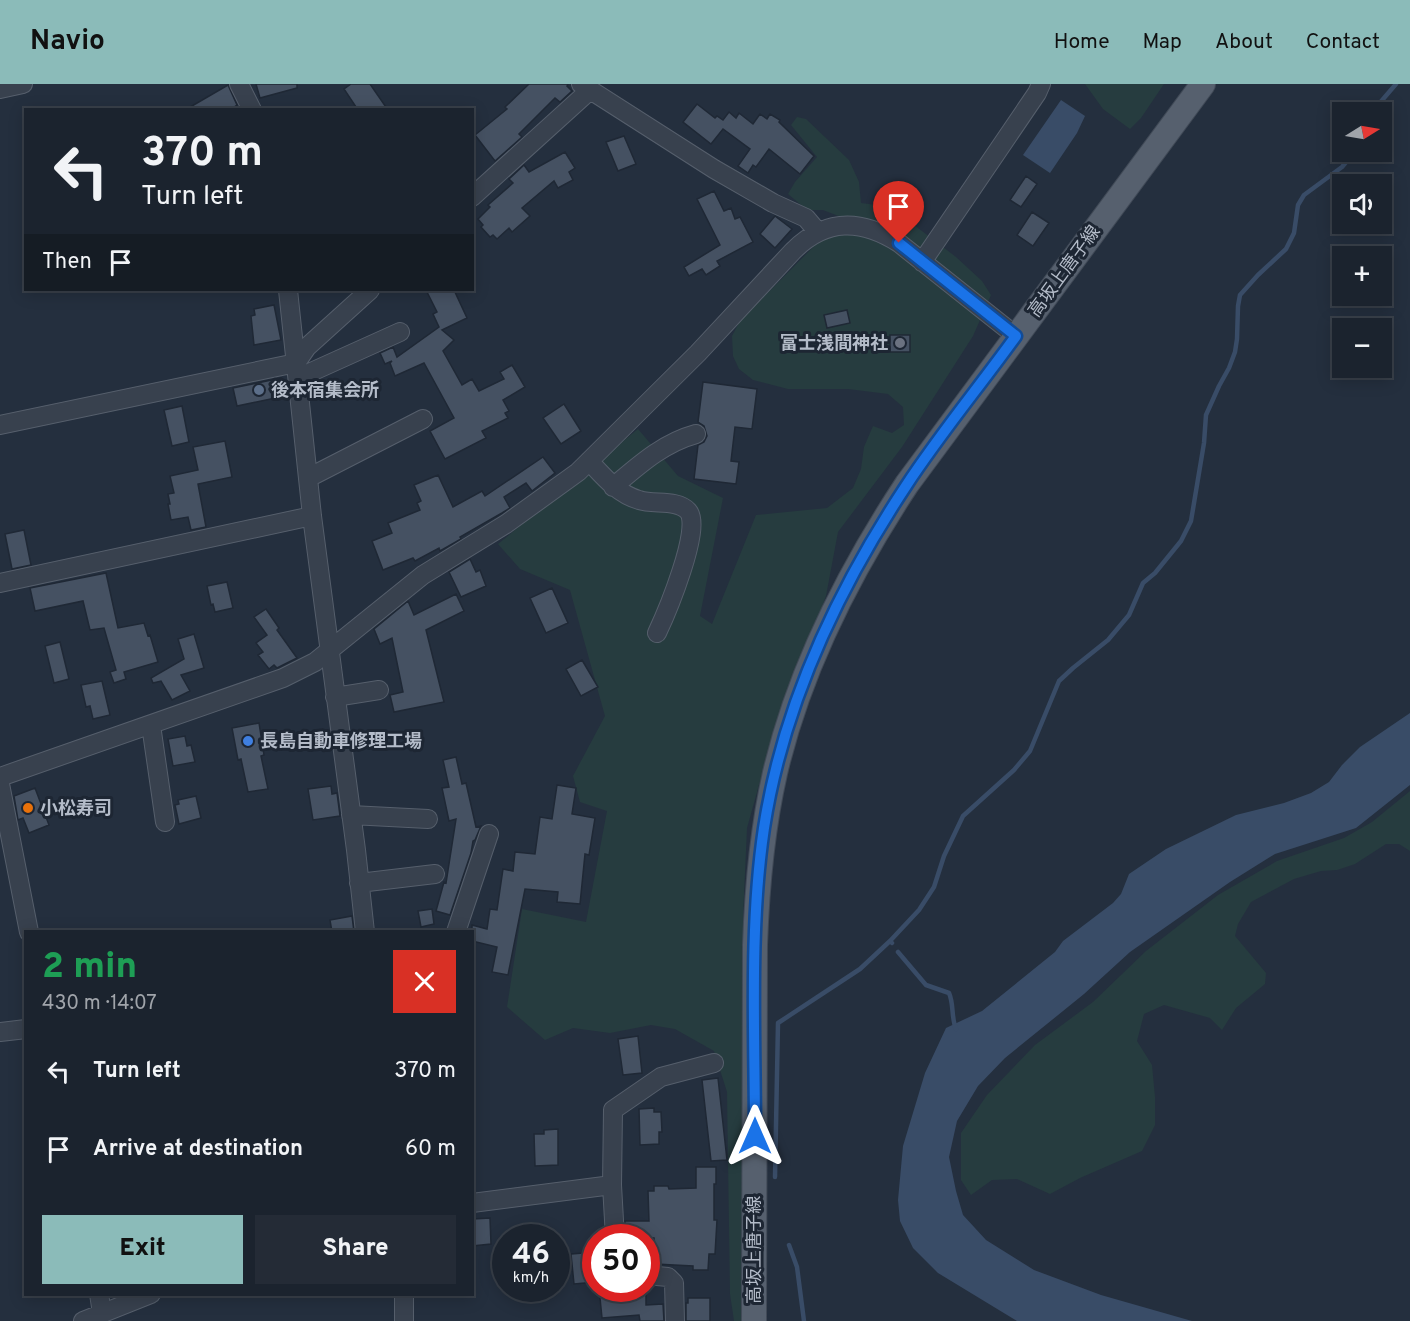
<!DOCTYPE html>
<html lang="en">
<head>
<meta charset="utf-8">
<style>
  body { margin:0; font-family:Overpass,"Noto Sans JP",sans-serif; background:#242b36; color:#f1f3f6; height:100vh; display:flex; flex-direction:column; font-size:22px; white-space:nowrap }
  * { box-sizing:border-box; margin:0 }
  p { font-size:20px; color:#a0a4aa }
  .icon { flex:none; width:33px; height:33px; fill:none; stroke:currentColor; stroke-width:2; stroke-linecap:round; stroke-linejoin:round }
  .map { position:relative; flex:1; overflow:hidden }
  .drawer { position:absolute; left:24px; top:846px; width:450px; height:366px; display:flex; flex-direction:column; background:#1b232e; border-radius:0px; box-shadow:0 3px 15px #0003,0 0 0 2px #39404a }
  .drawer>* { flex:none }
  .banner { position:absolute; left:24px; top:24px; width:450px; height:183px; border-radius:0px; box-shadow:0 3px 15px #0003,0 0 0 2px #39404a; background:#1b232e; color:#f1f3f6; overflow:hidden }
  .needle { width:39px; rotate:79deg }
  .controls { position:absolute; left:1332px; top:18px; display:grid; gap:12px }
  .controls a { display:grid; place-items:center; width:60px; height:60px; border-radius:0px; background:#1b232e; box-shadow:0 3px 15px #0003,0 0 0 2px #39404a; font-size:30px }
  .speed { position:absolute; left:492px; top:1140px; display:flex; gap:12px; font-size:30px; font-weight:700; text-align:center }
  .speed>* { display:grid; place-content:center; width:78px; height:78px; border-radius:50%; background:#1b232e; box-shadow:0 3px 15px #0003,0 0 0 2px #39404a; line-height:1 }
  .speed small { font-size:15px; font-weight:400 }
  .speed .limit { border:9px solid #d22; background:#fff; color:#111 }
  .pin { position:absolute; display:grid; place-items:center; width:51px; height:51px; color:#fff; margin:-62px -26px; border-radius:50% 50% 50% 0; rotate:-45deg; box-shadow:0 0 6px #0007 }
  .pin .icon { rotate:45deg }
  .me { position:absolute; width:66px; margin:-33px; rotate:0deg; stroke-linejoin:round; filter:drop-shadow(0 0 4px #0008) }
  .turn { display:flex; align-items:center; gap:21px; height:126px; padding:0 18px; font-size:27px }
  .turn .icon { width:78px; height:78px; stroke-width:2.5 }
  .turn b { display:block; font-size:42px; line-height:51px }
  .then { display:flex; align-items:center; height:57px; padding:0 18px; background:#0003; gap:12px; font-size:22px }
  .round { display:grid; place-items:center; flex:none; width:63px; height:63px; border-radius:0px; background:#242b36 }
  .head { display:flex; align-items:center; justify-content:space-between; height:102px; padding:0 18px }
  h1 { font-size:36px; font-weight:800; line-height:45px; color:#1e9e55 }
  .button { display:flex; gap:12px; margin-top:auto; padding:12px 18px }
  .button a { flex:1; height:69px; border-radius:0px; background:#8bbbb9; color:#111; font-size:24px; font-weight:800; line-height:69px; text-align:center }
  .button a+a { background:#242b36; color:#f1f3f6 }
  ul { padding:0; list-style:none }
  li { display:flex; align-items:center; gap:18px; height:78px; padding:0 18px }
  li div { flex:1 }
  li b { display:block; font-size:22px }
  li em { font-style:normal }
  header { display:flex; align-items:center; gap:36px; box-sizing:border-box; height:84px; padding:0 30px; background:#8bbbb9; color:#111 }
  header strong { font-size:28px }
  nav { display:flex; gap:33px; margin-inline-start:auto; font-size:21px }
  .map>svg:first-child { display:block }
</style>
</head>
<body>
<header>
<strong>Navio</strong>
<nav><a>Home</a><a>Map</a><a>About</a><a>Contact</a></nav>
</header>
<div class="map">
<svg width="1410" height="1237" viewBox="0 0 1410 1237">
  <rect width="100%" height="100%" fill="#242f3e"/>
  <path fill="#263c3f" d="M1085 0H1164L1141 34 1130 45 1103 25Z
    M797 33 806 35 849 76 859 98 861 119 877 121 901 131 956 173 982 197 991 211 973 252 902 363 838 448 826 512 771 658 747 744 743 834 745 1237H734L730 1210 727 1008 714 967 675 945 651 941 610 949 573 944 545 956 507 923 522 825 586 838 607 727 580 718 573 692 605 632 570 506 520 485 498 460 638 345 678 392 723 414 700 532 712 540 756 431 827 424 853 404 861 385 864 363 873 342 892 349 904 341 903 323 888 310 848 305H788L753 296 739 285 733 272 732 252 740 237 823 153 838 146 841 133 823 126H807L788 110 795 98 817 73 791 41Z
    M1410 707V767L1399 760H1386L1355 780 1337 786 1321 787 1294 795 1251 818 1238 840 1235 852 1266 889 1265 900 1236 924 1222 946 1210 934 1164 921 1144 930 1137 957 1152 981 1155 1013V1041L1142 1067 1080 1094 1050 1110 1017 1095 992 1096 971 1111 961 1096V1049L987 1011 1035 961 1093 918 1146 867 1218 811 1277 777 1344 754 1372 738Z"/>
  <path fill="#394c67" d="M1061 16 1085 32 1077 49 1050 89 1023 71Z
    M1410 629V701L1356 744 1275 770 1230 798 1130 868 1084 910 1005 974 978 1002 957 1037 949 1073 956 1107 963 1131 986 1156 1034 1186 1101 1211 1192 1237H1017L938 1189 913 1164 900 1137 898 1116 903 1062 925 989 946 944 982 927 1055 868 1063 857 1113 819 1121 810 1129 790 1166 765 1236 731 1284 719 1311 709 1329 698 1342 681 1360 663Z"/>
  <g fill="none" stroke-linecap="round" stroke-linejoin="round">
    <path stroke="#394c67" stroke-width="4.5" d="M1372 28 1396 0
      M892 859 890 857 919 826 934 803 944 772 963 732 1014 686 1030 667 1059 597 1073 584 1108 556 1129 531 1143 499 1155 489 1181 457 1191 437 1204 359 1206 331 1219 302 1229 284 1235 268 1237 255 1238 222 1240 211 1258 191 1286 165 1294 149 1298 121 1304 111 1342 83 1347 77V68
      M898 868 926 901 949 909C954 920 951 933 956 945
      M775 1093 778 939 860 885 890 857
      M789 1161 797 1183 804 1237"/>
  </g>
  <path fill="#455162" stroke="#1f2835" stroke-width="1.5" d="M256 0H297V4L260 14Z
    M351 0H370L388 26H358L344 5Z
    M529 0H568L567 2 572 7 560 18 555 14 519 50 522 53 495 77 475 51 507 25 505 23Z
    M228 1 237 21 230 26H185Z
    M697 20 715 34 717 32 723 36 729 28 736 34 739 29 753 40 760 30 767 35 770 30 780 36 779 38 814 72 800 90 769 65 756 83 753 81 748 89 738 82 750 65 723 45 711 60 683 38Z
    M624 52 636 80 618 87 606 58Z
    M565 68 575 84 569 88 573 96 558 104 554 97 522 124 530 132 512 148 509 144 497 155 493 151 490 153 481 143 483 141 478 135 490 123 488 121 513 99 509 95 524 81 529 88Z
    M1026 92 1037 100 1021 123 1010 116Z
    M714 107 724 127 731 124 735 135 740 133 753 158 717 177 720 182 706 191 702 185 689 192 684 183 720 161 697 115Z
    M1032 128 1049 139 1033 162 1017 151Z
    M775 132 792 145 775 164 760 150Z
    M426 206H454L467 234 442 246 454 256 443 267 462 301 472 295 479 307 504 295 500 288 512 281 525 303 503 316 509 327 505 329 508 334 482 347 486 354 445 375 430 347 454 334 424 279 395 292 390 279 392 277 385 280 380 269 393 263 397 273 439 243 433 230 437 228Z
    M274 221 281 256 254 261 251 232 255 231 254 225Z
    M847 226 850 239 827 244 824 231Z
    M890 251H910V268H890Z
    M281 294 285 312 237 322 233 304Z
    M703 298 757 305 752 345 735 343 731 377 739 378 736 400 694 395 698 361 704 358 707 352 704 342 698 338Z
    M564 320 581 347 561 360 543 334Z
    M182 322 189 358 172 362 164 326Z
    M225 357 232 393 198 400 206 443 191 446 188 433 171 436 168 420H170L168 410 174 409 170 392 198 386 193 363Z
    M543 373 555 389 532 407 526 399 504 413 510 424 502 429 460 453 461 455 440 467 439 464 415 477 413 474 383 486 372 457 392 449 388 439 420 426 417 419 421 417 414 401 438 391 453 423 482 407 485 412Z
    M24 446 31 481 12 485 5 450Z
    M470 475 476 488 480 486 486 502 461 513 449 488Z
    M106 489 118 544 144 539 148 552 150 551 158 578 124 588 126 595 114 599 110 588 116 586 104 544 90 546 83 517 35 527 30 504Z
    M227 498 233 524 215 528 213 520 211 521 207 502Z
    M552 504 568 539 546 549 530 514Z
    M456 510 464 527 426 546 444 618 394 628 390 611 403 608 392 554 380 560 374 545 408 517 414 531Z
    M266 525 279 544 277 546 297 574 277 584 274 581 269 585 258 571 263 568 256 559 267 551 254 533Z
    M194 550 204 584 181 591 190 607 172 616 161 597 153 599 151 594 184 575 178 555Z
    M60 558 69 595 54 599 45 562Z
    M582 576 598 603 581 612 566 585Z
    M102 597 110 631 93 635 90 622 86 623 81 601Z
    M259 639 264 671 261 672 268 705 248 708 241 675 238 676 232 644Z
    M185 652 187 662 191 661 195 678 173 682 168 655Z
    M456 673 462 700 466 699 476 743 481 742 475 756 473 757 471 769 450 831 436 827 444 798 446 799 456 735 449 737 442 704 449 703 443 676Z
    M557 701 576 704 572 730 595 734 589 771 585 770 580 820 557 818 558 808 525 805 508 891 492 888 497 863 472 857V841L487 845 490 825 497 826 503 785 513 787 515 768 535 770 540 733 552 735Z
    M331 702 332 710 337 709 340 732 313 736 308 705Z
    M35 704 49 741 29 749 23 734 18 736 14 712Z
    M196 712 201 734 179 740 175 721 179 720 178 716Z
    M432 825 434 840 421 843 418 827Z
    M352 832 354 848H332L330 836Z
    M638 952 642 989 623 991 618 955Z
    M718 994 727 1076 711 1077 702 996Z
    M654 1024V1028H661L662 1048H659V1060L640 1061 639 1025Z
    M558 1045V1081L535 1082 534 1050H544V1046Z
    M696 1083H716V1100H714V1136H717L715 1170H709L708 1186H693V1182L655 1180 654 1154H626L625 1137H649L648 1107H654V1102H668L669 1105 696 1104Z
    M490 1134 491 1160 472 1162V1135Z
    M596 1168V1198L574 1200 571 1170Z
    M599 1204H646V1221L663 1220 664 1237H640L639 1231 602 1234Z
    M688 1214H710V1237H686V1219H688Z"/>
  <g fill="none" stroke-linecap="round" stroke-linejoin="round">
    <g stroke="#565f6c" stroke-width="20">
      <path id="minor" d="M239 0 252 26
        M581 0 714 85 773 119 806 134 817 147
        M0 5 23 0
        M472 113 589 7
        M922 178 1037 9 1041 0
        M288 206 312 432 356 766 365 848
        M298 294 400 248
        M0 341 296 279 307 263 370 206
        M589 377C604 393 618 410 639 416 654 421 677 415 688 427 703 443 666 530 657 549
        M308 394 423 335
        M613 403C639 381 663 359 696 350
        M0 499 312 432
        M335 613 379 606
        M151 641 165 738
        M0 693 283 594 315 578 423 491 506 440 578 388 698 269 793 167C826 134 861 135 899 159L1016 252
        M0 700 29 848
        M351 731 428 735
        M359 799 435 790
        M456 848 489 750
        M0 948 26 945
        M472 1119 612 1101
        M615 1154 612 1101 613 1026 661 993 714 979
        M646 1191 668 1193 674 1199 675 1237
        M99 1210 102 1229
        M404 1210V1237
        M83 1237 151 1210"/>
    </g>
    <g stroke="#414a57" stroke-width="26">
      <path id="major" d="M754 1237 755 861C757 803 762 746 775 689 799 586 849 488 907 400L1203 0"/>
    </g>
    <use href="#minor" stroke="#38414e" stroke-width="18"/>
    <use href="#major" stroke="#56606e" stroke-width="24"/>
  </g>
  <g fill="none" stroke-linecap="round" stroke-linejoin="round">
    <g stroke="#114b97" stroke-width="15">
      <path id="route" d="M755 1052C755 951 749 844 764 744 783 621 838 505 906 402 940 350 980 302 1016 252L899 159"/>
    </g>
    <use href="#route" stroke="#1a73e8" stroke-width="10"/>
  </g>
  <circle fill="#6b7280" stroke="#1d2633" stroke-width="2" cx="900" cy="259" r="6"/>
  <circle fill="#5c6f8a" stroke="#1d2633" stroke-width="2" cx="259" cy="306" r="6"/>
  <circle fill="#3f7fe0" stroke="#1d2633" stroke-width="2" cx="248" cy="657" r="6"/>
  <circle fill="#e8710a" stroke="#1d2633" stroke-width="2" cx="28" cy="724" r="6"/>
  <g text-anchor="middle" stroke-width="6" stroke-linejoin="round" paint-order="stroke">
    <g font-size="18" fill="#b4bcc9" stroke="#1d2633">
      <text transform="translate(1064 187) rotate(-54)" y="6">高坂上唐子線</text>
      <text transform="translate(754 1166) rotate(-90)" y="6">高坂上唐子線</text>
    </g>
    <g font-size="18" font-weight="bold" fill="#b4bcc9" stroke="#1d2633" text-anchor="start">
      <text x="888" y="265" text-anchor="end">富士浅間神社</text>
      <text x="271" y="312">後本宿集会所</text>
      <text x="260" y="663">長島自動車修理工場</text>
      <text x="40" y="730">小松寿司</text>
    </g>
  </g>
</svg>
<div class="controls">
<a><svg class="needle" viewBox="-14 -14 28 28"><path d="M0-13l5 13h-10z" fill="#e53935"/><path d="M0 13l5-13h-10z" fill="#a0a4aa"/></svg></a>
<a><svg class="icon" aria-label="sound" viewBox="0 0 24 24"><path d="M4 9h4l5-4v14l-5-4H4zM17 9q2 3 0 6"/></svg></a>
<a>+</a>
<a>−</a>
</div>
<div class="speed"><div>46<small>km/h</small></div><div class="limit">50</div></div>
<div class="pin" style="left:899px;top:159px;background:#d93025"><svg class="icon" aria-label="arrive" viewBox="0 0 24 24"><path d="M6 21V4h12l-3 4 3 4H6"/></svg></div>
<svg class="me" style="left:755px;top:1052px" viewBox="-20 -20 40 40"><path d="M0-17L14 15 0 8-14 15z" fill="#1a73e8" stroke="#fff" stroke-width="4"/></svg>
<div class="banner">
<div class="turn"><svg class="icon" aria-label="left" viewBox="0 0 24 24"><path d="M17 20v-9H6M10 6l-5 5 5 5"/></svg><div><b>370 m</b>Turn left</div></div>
<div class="then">Then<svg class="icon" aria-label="arrive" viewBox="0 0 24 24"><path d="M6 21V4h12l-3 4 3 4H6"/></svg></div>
</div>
<section class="drawer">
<div class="head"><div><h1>2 min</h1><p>430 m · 14:07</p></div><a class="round" style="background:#d93025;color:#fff"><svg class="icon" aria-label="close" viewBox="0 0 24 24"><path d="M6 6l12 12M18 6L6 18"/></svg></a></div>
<ul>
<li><svg class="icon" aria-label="left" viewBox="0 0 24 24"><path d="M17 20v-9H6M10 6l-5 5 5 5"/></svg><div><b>Turn left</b></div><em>370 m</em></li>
<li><svg class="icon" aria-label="arrive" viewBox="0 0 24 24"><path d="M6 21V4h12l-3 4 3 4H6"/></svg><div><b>Arrive at destination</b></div><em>60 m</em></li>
</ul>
<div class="button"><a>Exit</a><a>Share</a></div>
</section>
</div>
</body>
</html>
